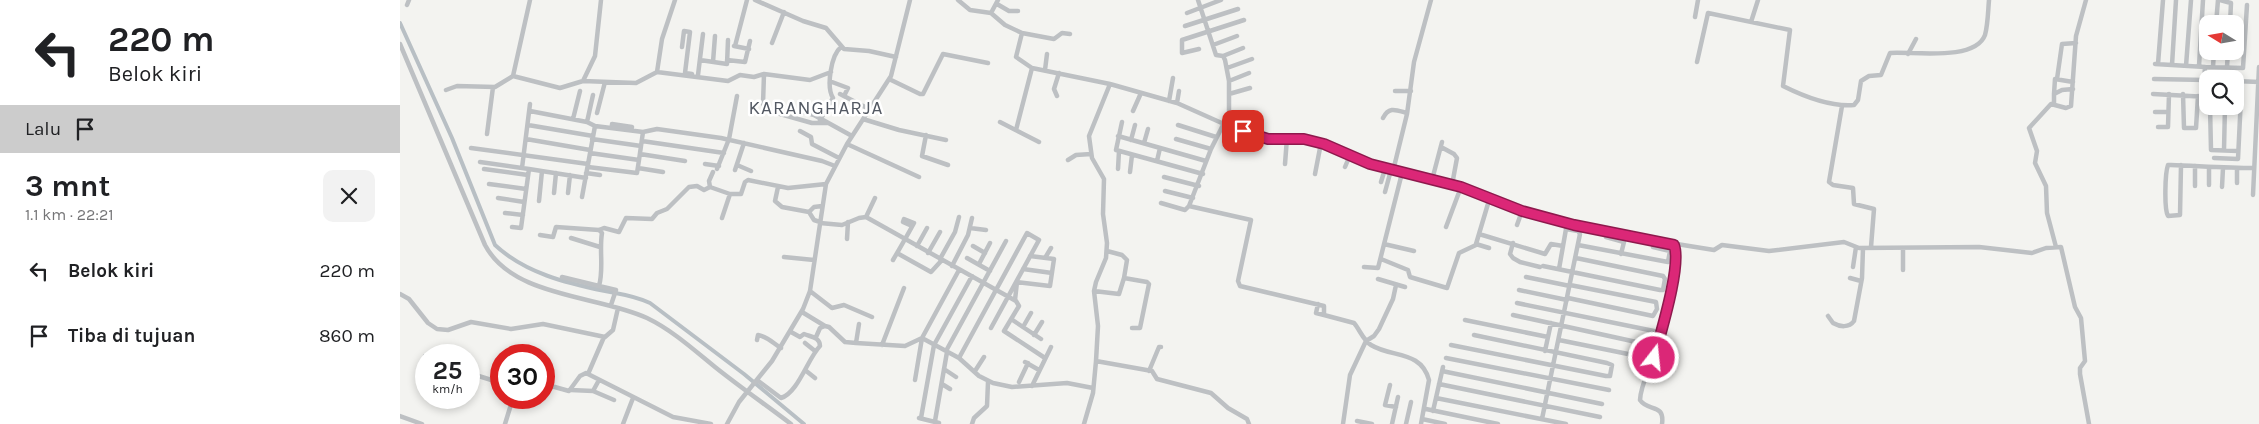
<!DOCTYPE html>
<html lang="id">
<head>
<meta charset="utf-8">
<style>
  body { margin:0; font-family:Karla,sans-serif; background:#f2f2f2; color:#202124; height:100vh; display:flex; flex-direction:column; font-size:19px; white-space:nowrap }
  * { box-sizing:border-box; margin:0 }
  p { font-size:16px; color:#757577 }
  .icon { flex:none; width:28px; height:28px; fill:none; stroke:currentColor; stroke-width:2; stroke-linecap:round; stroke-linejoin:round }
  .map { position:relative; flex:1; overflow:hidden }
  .drawer { display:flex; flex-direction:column; background:#fff; width:400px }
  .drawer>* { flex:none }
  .banner { background:#fff; color:#202124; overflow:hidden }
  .needle { width:32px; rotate:281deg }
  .tools { position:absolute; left:1799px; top:15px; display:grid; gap:10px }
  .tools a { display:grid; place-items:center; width:45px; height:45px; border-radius:10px; background:#fff; box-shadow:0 2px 8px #0003; font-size:25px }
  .speed { position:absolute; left:15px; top:344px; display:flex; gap:10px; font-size:25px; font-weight:700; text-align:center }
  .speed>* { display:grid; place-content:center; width:65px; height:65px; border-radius:50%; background:#fff; box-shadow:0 2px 8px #0003; line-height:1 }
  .speed small { font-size:12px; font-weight:400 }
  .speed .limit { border:8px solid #d22; background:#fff; color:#111 }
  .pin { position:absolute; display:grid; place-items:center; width:42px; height:42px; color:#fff; margin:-21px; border-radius:10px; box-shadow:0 2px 8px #0006 }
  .me { position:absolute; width:55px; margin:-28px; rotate:16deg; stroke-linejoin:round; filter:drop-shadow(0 0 4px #0008) }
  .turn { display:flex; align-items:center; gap:18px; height:105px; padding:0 25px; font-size:22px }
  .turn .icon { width:65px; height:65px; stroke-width:2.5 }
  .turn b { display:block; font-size:35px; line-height:42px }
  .then { display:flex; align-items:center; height:48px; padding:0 25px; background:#0003; gap:10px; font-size:19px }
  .round { display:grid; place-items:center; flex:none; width:52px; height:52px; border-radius:10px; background:#f2f2f2 }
  .head { display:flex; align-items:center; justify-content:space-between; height:85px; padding:0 25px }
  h1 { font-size:30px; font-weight:700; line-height:38px }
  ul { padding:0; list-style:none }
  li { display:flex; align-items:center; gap:15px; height:65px; padding:0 25px }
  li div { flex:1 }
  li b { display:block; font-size:19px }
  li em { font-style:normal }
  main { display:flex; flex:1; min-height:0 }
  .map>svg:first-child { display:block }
</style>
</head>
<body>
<main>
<section class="drawer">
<div class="banner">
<div class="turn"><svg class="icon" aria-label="left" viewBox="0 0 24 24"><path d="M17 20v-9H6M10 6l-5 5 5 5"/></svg><div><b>220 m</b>Belok kiri</div></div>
<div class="then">Lalu<svg class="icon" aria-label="arrive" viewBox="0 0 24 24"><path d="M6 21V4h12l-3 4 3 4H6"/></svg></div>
</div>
<div class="head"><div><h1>3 mnt</h1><p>1.1 km · 22:21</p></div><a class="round"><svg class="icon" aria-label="close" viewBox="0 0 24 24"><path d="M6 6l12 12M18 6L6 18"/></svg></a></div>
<ul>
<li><svg class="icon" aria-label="left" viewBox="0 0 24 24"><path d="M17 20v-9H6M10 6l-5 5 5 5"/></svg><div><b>Belok kiri</b></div><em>220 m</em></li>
<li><svg class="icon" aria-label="arrive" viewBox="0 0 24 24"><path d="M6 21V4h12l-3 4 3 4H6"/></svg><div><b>Tiba di tujuan</b></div><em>860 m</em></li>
</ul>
</section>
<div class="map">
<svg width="1859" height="424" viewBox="0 0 1859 424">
  <rect width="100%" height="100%" fill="#f3f3f0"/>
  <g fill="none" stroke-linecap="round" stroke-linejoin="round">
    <path stroke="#b8bfc4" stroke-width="4" d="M0 23 52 138 95 245C125 273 166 283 205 291 221 294 236 296 250 303L344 374 404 424"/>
    <path stroke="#bdc0c3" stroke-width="4.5" d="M355 0 403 21 426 28 444 49 469 51 496 57
      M558 0 570 10 591 13 605 25 622 33 616 57 632 68 710 84 777 103 824 124 868 139H903L924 144 970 164 1061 187 1122 211 1221 235 1314 250 1322 245 1369 251 1444 242 1459 248 1579 247 1632 253 1646 248 1661 247 1675 307 1681 318 1685 361 1680 368V374L1689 424
      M798 0 816 55 823 56 825 60 829 81V113L811 149 789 206 851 220 838 281 840 286 924 306V315L954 323C960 330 963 340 971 345 992 358 1021 350 1029 380L1021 424
      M1820 0 1831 3 1830 24
      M597 4 609 11H618
      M7 5 9 0
      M591 13 598 0
      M787 13 821 0
      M1295 17 1298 0
      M1351 22 1358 0
      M1816 24 1818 0
      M785 26 838 9
      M622 33 654 39 662 33 670 34
      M372 43 384 12
      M0 44 85 245C113 298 198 295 247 318 272 330 294 350 315 367 340 387 366 405 391 424
      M813 45 837 36
      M334 46 349 49
      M335 46 347 0
      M282 47 284 31 290 32 285 73 292 74
      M799 49 782 53V40L844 20
      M1508 54 1516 39
      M823 56 843 48
      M300 60 327 64 328 40
      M327 60 345 62 350 41
      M313 62 315 36
      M1297 62 1308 13 1390 30 1383 86C1405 97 1430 107 1454 105L1458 100 1461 81 1469 76 1481 75 1490 53C1511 51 1575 62 1585 35 1588 24 1588 11 1589 0
      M1755 64 1805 67 1803 97
      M1758 64 1763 0
      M1772 65 1776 0
      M1786 66 1791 0
      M1799 66 1803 0
      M1805 67 1843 68 1847 5
      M1813 67 1814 51
      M1827 67 1828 51
      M827 68 852 59
      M645 70 647 54
      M257 72 262 39 275 0
      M364 74 363 104 366 110 412 123H428
      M298 75 303 34
      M113 76 160 88 183 81 236 83 257 72 328 81 340 75 354 77 364 74 410 80 431 72
      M489 79 520 94H523L543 54 588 63
      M1657 79 1662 44 1676 43
      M1754 79 1806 80
      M183 81 195 56 201 0
      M829 81 849 73
      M1835 81 1859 82
      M432 82 448 88 444 96
      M46 90 57 86 95 87 113 76 130 0
      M995 91H1011
      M440 94 469 109
      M829 94 850 88
      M1654 94 1655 79 1673 82
      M1753 94 1808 97
      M1783 94 1784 128H1796L1798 96
      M657 96 654 89 659 73
      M769 101 773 78
      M777 103 779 91
      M1654 104V94L1662 90 1673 89
      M1442 106 1429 182 1433 185 1453 188 1454 204 1474 209 1471 247
      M1810 106 1811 150 1838 151
      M130 111 187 122 195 126 243 132 257 129 321 138 422 161 435 166
      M733 111 741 93
      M404 112 414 115 452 136
      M1755 112H1768
      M197 113 205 82
      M983 118C989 106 996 110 1007 113
      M173 119 180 91
      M463 119 499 130 546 140
      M420 120 433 98C426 87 431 55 441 47
      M187 122 193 95
      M600 122 639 142
      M722 122 716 150 803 174
      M128 125 193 136
      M778 125 816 137
      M212 127V124L232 127 231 130
      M1758 127H1768L1769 94
      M616 130 632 68
      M400 131 411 137 412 144 439 158
      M87 134 93 87
      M526 135 522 156 548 165
      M718 136 806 161
      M126 139 190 150
      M192 139 241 146
      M776 139 811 149
      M731 140 735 125
      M242 141 324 153
      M744 143 748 129
      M447 144 519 177
      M1041 147 1054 154 1057 158 1052 185
      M71 148 188 164
      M1824 150 1825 106
      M190 153 239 160 243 132
      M240 154 285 161
      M1814 158 1838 159 1841 97 1835 98
      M668 160 676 155 691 154
      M757 161 760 148
      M80 162 129 169 121 228 112 227
      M305 164 319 166
      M885 164 887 138
      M337 165 351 171
      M1781 165 1780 215 1768 216C1764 209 1765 173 1768 165H1771C1799 166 1826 168 1854 168
      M188 167 237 173 239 160
      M945 167 950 155
      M1809 167V185
      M122 168 130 104
      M238 168 263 172
      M84 169 128 175
      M129 169 186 178
      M317 169 329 139 337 96
      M718 169 719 151
      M335 170 344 143
      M993 171 1007 114 1014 62 1031 0
      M313 172 309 181 310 187 330 194H341L345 182 348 180 388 188 426 184
      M730 172 732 155
      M186 173 200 175
      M915 174 921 143
      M764 177 799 186
      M1032 180 1042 142
      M981 182 985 169
      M1837 183V168
      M89 184 126 189
      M1795 186V166
      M378 187 375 201 382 207 409 212 414 207 422 206
      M1822 187 1823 168
      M765 191 793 198
      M985 192 991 170
      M154 193 156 173
      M168 193 170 175
      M1853 195 1859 67
      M182 197 195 126
      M98 198 124 202
      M139 201 142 171
      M761 203 785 210 789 206
      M409 212 414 220 420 222
      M105 213 123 215
      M466 217 616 301 619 306 604 331 645 358
      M322 218 330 194
      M420 223 442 225 459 218 466 217 475 198
      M1117 225 1122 211
      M1046 227 1061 187
      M570 228 586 230
      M199 230 202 233C199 250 204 269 199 286L216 290 211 305
      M1079 234 1145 254 1151 244 1163 246
      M140 235 153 237 156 227 199 230 204 228 219 232 226 218 252 219 257 213 267 209 289 187 297 186 304 190 310 187
      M1206 237 1224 242 1221 254
      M171 238 200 247
      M447 239 448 222
      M1113 243 1110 254 1113 258 1120 262 1140 267
      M984 244 1014 251
      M1178 245 1268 262 1270 251 1253 247
      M517 246 527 228
      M573 246 585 253
      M1656 247 1647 213 1646 186 1635 163 1637 151 1629 128 1651 104 1666 108 1671 106 1676 36 1686 0
      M1089 248 1076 244 1090 197
      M707 251 722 255 727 260 724 278 747 282 749 284 740 328H732
      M497 253 531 272 542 260
      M528 253 540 232
      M384 257 414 260
      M567 258 590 271
      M645 258 651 248
      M540 259 555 232 559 217
      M981 259 1008 270 1010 277 1047 288 1059 253 1076 245
      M493 260C500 248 507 236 514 223L504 219 503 222 512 226
      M579 264 590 243
      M552 266 568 235 572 218
      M1143 266 1260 290H1263L1265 279 1263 276 1176 258
      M964 267 978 268 1002 173
      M1453 267 1456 247
      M623 269 652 273
      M1159 269 1166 229
      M1503 270V249
      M162 277 199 286
      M1126 277 1170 286
      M1450 278 1461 281
      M978 279 1005 287
      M616 282 650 286 654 259 630 256
      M1119 290 1167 300
      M410 291 432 308 444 305 472 317
      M694 291 719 294 724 278
      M0 294 9 299 28 323 37 329 48 330 71 322 111 329 143 324 205 337 213 330 218 308
      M1168 298 1253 316 1257 309 1256 302 1170 285
      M615 300 617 282
      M1117 303 1254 331
      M918 304 916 313 924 315
      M402 312 425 326
      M1113 315 1250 345
      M1428 316 1433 323C1440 327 1449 328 1454 321L1462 278 1463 248
      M611 319 641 339
      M1065 320 1148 337
      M623 327 631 313
      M634 335 642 322
      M416 337 420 328 425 326 429 327 445 342 456 343 505 346 522 338
      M522 338 559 358 579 376 593 383 612 387 667 383 693 388
      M357 340 358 335C368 337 373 343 381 348
      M1159 340 1233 355
      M405 343 415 351
      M456 343 459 324
      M482 345 504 288
      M1051 345 1206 376H1210L1212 365 1207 363 1074 335
      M546 351 606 241
      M1145 351 1151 323
      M25 356H26
      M559 358 627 233 639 240 591 328
      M1046 358 1209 390
      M696 361 752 371 757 379 811 393 828 408 847 419 849 424
      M625 362 639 370
      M544 369 556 377
      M405 370 415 378
      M575 371 584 357
      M749 371 759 347H761
      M1042 371 1202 404
      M69 373 101 383
      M188 374 204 337
      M357 380 381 398C398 393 408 358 420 346 420 337 411 337 404 334L400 337 391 332
      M515 380 522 338 559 270
      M619 382 628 363
      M144 384 169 391 180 376 186 373 273 417 311 424
      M542 384 550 389
      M1039 384 1200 417
      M990 385 985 405 996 407
      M632 386 651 347
      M171 390 193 391 199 380
      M193 391 214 400
      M1036 398 1166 424
      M1026 409 1098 424
      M1033 411 1043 367
      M0 416 22 424
      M519 418 539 423
      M521 418 534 345 572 276
      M1022 419 1045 424
      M1142 419 1180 234 1178 231 1166 229V223
      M535 421 547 352
      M957 421 972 424
      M105 424 113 398
      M223 424 233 398
      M327 424 339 402 372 361 403 309 410 291 426 184 447 144 491 76 510 0
      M572 424 574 418 587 406 588 382
      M684 424 693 393 696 361 698 326 694 291 696 282 706 258 707 243 703 214 704 179 692 158 689 136 710 84
      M943 424 950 375 966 341 974 336 979 329 993 299 996 285
      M992 424 998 397
      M1006 424 1011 402
      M1262 424C1265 403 1248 412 1240 400 1241 383 1250 370 1254 355 1261 334 1281 263 1274 245"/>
  </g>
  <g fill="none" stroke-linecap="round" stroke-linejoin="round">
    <g stroke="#8e194d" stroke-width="12">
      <path id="route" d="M843 131 868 139H904L924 144 970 164 1061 187 1122 211 1174 225 1274 245C1282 265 1260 335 1254 358"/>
    </g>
    <use href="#route" stroke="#db2777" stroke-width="9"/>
  </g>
  <g text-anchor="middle" stroke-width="5" stroke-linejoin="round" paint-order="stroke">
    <g font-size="19" letter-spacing="1" fill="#535963" stroke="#fff">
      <text x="416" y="114">KARANGHARJA</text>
    </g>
  </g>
</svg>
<div class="tools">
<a><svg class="needle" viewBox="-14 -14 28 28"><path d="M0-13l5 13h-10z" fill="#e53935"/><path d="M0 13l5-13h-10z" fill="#757577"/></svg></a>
<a><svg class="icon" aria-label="search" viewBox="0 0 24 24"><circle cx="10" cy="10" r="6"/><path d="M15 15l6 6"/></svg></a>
</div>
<div class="speed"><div>25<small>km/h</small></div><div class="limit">30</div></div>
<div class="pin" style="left:843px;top:131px;background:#d93025"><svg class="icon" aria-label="arrive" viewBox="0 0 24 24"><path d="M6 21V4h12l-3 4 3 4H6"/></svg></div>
<svg class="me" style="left:1254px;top:358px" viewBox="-20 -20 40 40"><circle r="17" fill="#db2777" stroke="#fff" stroke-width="3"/><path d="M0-11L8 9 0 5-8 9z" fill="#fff"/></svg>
</div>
</main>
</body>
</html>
